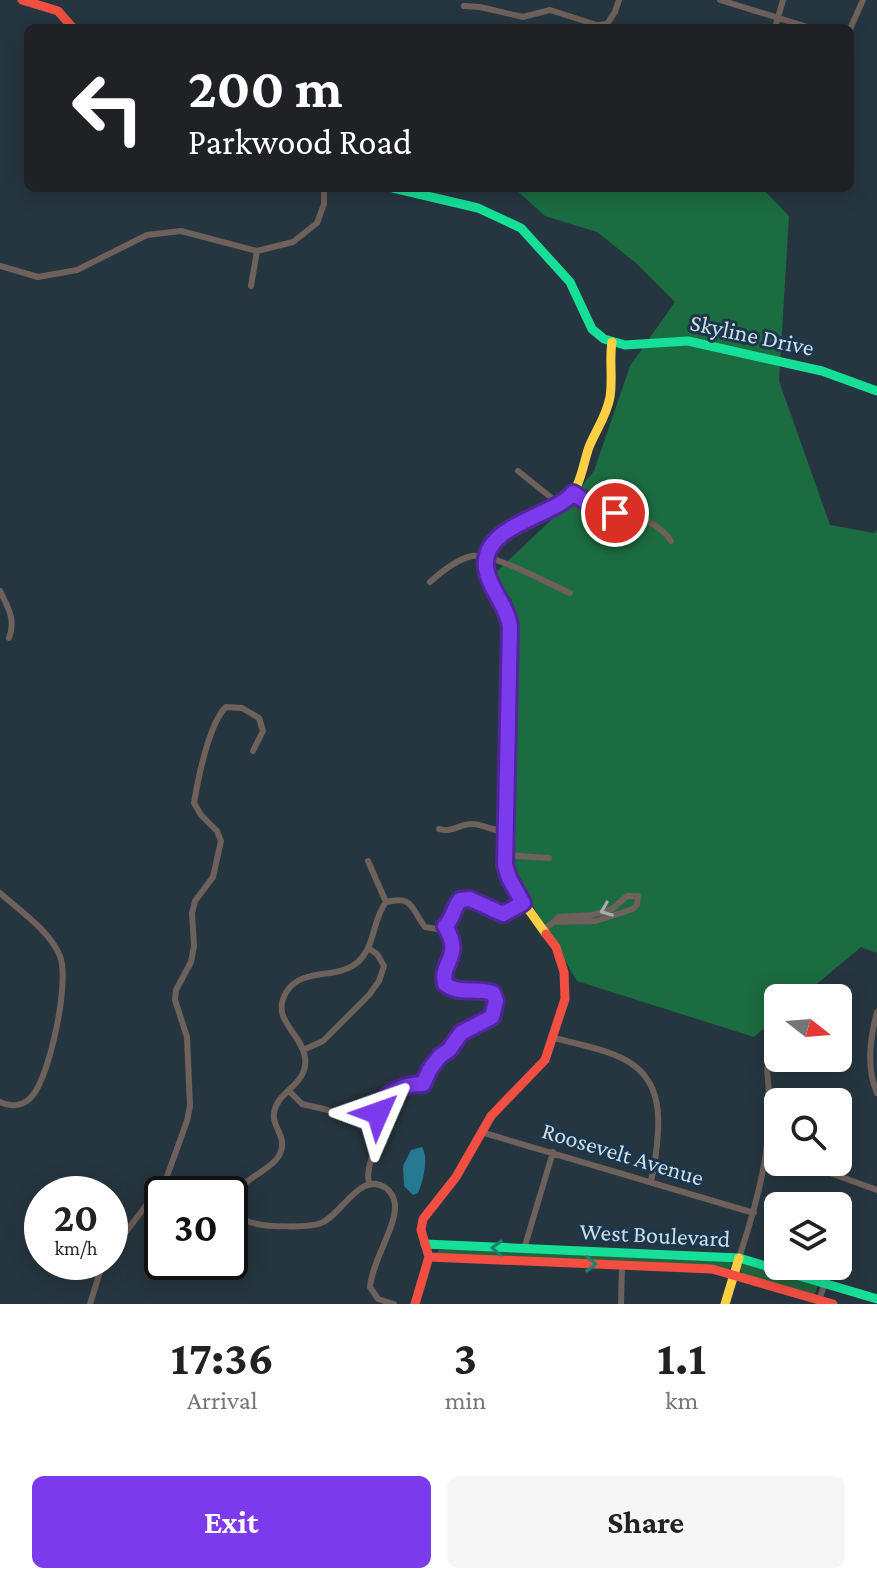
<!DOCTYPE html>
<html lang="en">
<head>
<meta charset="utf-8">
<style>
  body { margin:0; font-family:"Crimson Pro",serif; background:#f6f6f6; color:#222; height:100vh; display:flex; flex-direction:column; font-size:30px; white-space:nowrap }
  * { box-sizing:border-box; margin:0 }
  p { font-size:26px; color:#767676 }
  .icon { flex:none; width:44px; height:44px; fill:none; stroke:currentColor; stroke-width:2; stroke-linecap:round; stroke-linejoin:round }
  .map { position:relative; height:1304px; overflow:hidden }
  .drawer { display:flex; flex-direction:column; background:#fff; flex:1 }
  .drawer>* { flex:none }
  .hud { position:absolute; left:24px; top:24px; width:830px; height:168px; border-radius:12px; box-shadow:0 4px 20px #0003; background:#202124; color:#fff; overflow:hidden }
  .needle { width:52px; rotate:107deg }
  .buttons { position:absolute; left:764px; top:984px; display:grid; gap:16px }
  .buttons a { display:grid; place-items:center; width:88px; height:88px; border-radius:12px; background:#fff; box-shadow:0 4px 20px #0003; font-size:40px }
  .speed { position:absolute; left:24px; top:1176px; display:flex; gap:16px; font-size:40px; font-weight:700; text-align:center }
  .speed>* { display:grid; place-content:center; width:104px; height:104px; border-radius:50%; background:#fff; box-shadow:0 4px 20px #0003; line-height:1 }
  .speed small { font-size:20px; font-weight:400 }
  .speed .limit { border:4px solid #111; border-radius:12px; background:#fff; color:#111 }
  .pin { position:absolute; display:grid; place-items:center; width:68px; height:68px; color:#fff; margin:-34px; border:4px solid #fff; border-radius:50%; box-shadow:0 2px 8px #0007 }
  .me { position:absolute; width:88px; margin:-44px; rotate:47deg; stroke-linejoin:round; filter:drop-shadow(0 0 6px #0008) }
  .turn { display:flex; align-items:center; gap:28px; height:168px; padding:0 32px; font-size:36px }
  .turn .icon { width:104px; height:104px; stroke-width:2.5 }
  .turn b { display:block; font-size:56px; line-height:68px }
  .eta { display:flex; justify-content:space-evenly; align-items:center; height:136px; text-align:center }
  .eta b { font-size:48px; font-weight:700; line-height:56px }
  .action { display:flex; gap:16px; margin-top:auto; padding:16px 32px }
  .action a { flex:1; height:92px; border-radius:12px; background:#7c3aed; color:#fff; font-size:32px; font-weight:700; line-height:92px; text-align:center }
  .action a+a { background:#f6f6f6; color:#222 }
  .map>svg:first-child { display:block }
</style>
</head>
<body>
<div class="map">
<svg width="877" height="1304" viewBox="0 0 877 1304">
  <rect width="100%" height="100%" fill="#263640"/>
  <path fill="#22643e" d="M451 1249 730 1262 732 1265 729 1269 438 1255 437 1253 439 1250Z
    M744 1263 818 1285 815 1294 743 1274 740 1269Z"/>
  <path fill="#1c6c41" d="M514 188H762L789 216 779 381 830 525 874 533 877 530V953L861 947 800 998H778V1016L754 1037 577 981 511 869 516 653 512 600 494 574 565 507 594 471 630 366 675 302 636 263 597 232 545 216Z"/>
  <path fill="#257993" d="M422 1147C429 1158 423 1181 418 1193L413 1195 404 1186 403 1166 411 1150Z"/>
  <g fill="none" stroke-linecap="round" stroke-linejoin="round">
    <path stroke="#6e605b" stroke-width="6" d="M720 0 811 28
      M464 6 480 7 523 17 550 10 597 25 607 24 615 12 619 0
      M775 28 783 0
      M850 29 863 0
      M0 266 38 277 77 270 147 235 181 231 257 251 293 242 317 223 324 204V188
      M251 286 257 251
      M518 471 553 499 557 506
      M573 493C602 515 652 510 671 541
      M430 582C440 573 458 559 472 556 492 552 549 584 570 593
      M0 591C8 607 16 620 9 638
      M439 829C453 833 459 824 472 824 482 824 494 831 506 832
      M505 855 549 858
      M368 861 386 902
      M0 893C20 911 49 930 60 956 70 981 50 1074 33 1095 25 1106 11 1108 0 1102
      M544 930 559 917 592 915 612 909 627 896H638L637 905 633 909 596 921 554 922
      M877 1012C870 1039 866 1067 877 1093
      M554 1038C613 1053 663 1058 658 1131 657 1148 655 1165 651 1181
      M303 1050 323 1041 369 995 379 981 384 966 377 954 368 948
      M289 1091 302 1104 328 1110
      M481 1132 754 1213
      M809 1162 819 1169 877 1190
      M369 1183C366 1171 372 1158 375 1145 380 1120 370 1102 398 1090 407 1086 414 1084 423 1084L430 1069 461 1033 492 1017 496 1008 493 993C477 987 458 995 445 984 440 960 464 957 445 926
      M838 1239 839 1236
      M524 1249 553 1152
      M110 1253 166 1179 187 1121 190 1106 187 1037 175 1000 176 990 191 962 194 946 192 913 195 901 213 877 221 841 217 831 201 815 194 803C198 779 209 723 226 707L242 708 259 718 263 731 253 751
      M739 1258C760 1194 775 1138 767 1069
      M819 1301 830 1266
      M90 1304 103 1262
      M394 1304 378 1299 370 1287C372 1261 397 1226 395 1204 394 1197 391 1192 386 1188 360 1170 342 1215 321 1223 309 1228 266 1227 253 1223 246 1222 242 1218 238 1213 224 1174 285 1175 282 1142 281 1131 272 1124 274 1113 277 1090 309 1085 305 1057 301 1032 269 1019 287 991 303 967 337 980 358 962 376 945 372 920 386 902 414 895 411 909 425 927L437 929 449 923 460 900 470 899 503 914 523 903
      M621 1304 622 1265"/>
    <path stroke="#16e098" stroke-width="9" d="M393 188 478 208 521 228 570 282 592 329 604 339 625 345 688 341 822 371 877 391
      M425 1244 739 1258 877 1299"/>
    <path stroke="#ffcf43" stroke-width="9" d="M546 934 516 892 505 865 510 626C505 607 490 587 487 570 484 550 504 531 519 522 536 512 560 510 573 493 581 482 584 461 589 447 596 430 607 415 610 397 613 379 609 360 612 342
      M725 1304 739 1258"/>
    <path stroke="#f24e42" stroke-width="9" d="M22 0 58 11 73 28
      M429 1257 712 1269 833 1304
      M415 1304 429 1257 421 1230 423 1219 456 1177 491 1116 545 1060 565 999 564 972 556 947 546 934"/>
  </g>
  <defs><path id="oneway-chevron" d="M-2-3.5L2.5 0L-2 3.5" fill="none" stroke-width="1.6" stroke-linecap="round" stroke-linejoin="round" transform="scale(2)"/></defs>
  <use stroke="#a7abb0" href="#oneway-chevron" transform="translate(606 910) rotate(158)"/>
  <g stroke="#19836e">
    <use href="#oneway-chevron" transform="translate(497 1248) rotate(-178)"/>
    <use href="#oneway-chevron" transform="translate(591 1264) rotate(2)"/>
  </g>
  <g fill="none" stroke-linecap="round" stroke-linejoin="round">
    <g stroke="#51269a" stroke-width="20">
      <path id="route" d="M378 1113C381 1092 405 1084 423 1084L430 1069 440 1056 449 1050 461 1033 492 1017 496 1001 493 993C477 987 458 995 445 984 440 960 464 958 445 926 453 920 453 908 460 900L470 899 503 914 523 903 509 878 505 865 510 626C507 605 489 589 486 568 481 524 554 517 573 493L586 502 615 513"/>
    </g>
    <use href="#route" stroke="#7c3aed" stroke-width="14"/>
  </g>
  <g text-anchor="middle" stroke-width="6" stroke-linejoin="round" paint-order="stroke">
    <g font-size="24" fill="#cddde9" stroke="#1c374b">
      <text transform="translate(752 335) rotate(12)" y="8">Skyline Drive</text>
      <text transform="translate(623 1154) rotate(17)" y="8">Roosevelt Avenue</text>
      <text transform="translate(655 1235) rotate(3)" y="8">West Boulevard</text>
    </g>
  </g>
</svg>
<div class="buttons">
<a><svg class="needle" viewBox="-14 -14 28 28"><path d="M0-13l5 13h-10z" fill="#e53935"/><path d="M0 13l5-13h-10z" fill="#767676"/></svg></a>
<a><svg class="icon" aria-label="search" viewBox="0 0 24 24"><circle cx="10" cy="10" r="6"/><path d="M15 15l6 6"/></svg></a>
<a><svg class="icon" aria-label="layers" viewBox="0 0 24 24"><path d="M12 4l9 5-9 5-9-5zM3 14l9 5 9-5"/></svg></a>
</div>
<div class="speed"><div>20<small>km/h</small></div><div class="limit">30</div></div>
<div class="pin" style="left:615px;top:513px;background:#d93025"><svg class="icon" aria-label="arrive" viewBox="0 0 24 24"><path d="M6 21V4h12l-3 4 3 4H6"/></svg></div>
<svg class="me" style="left:378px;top:1113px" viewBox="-20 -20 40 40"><path d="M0-17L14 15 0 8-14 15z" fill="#7c3aed" stroke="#fff" stroke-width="4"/></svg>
<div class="hud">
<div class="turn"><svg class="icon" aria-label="left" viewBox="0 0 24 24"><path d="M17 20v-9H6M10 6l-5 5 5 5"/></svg><div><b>200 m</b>Parkwood Road</div></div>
</div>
</div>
<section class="drawer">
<div class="eta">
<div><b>17:36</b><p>Arrival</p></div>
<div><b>3</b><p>min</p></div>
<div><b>1.1</b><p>km</p></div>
</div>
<div class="action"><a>Exit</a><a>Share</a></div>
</section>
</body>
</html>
